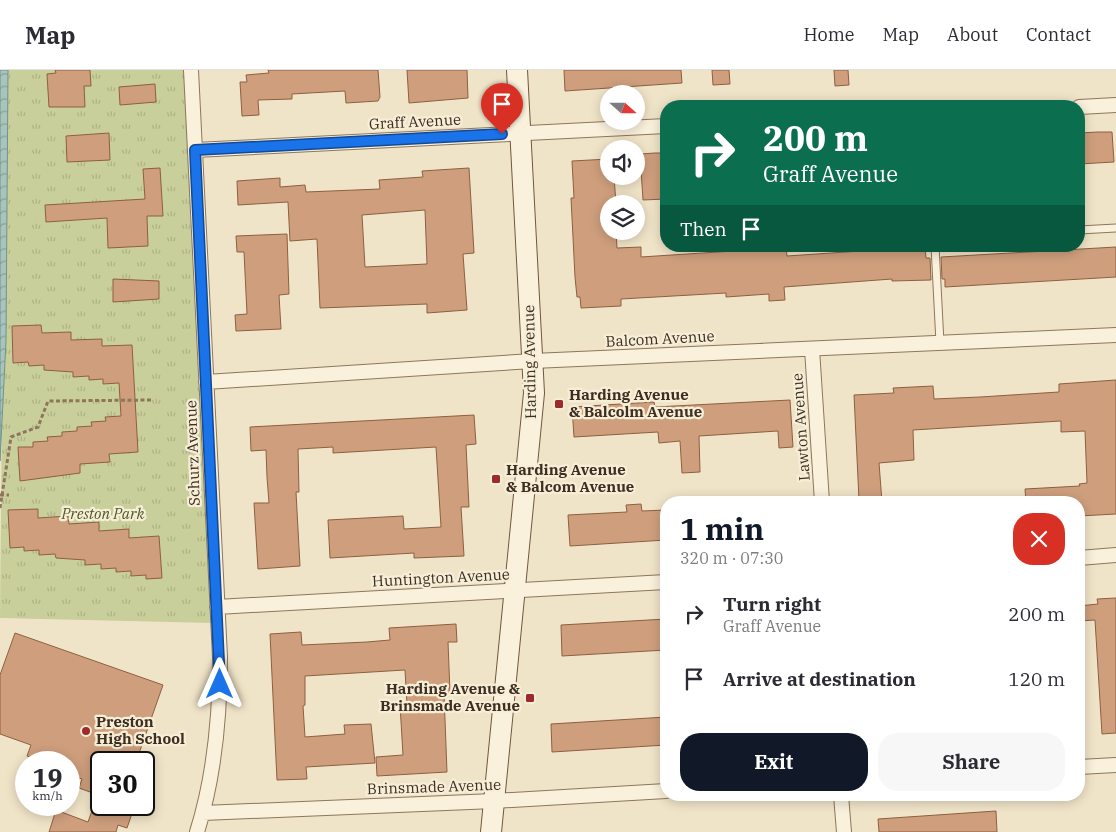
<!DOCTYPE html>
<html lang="en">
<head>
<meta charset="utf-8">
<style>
  body { margin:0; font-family:"IBM Plex Serif",serif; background:#f7f7f7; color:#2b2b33; height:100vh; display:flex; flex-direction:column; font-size:19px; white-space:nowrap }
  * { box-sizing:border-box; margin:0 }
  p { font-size:16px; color:#7c7c81 }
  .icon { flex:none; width:28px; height:28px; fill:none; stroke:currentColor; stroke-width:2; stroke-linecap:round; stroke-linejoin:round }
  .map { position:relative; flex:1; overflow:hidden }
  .panel { position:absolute; left:660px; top:426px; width:425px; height:305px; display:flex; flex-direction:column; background:#fff; border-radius:20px; box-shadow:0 2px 12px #0003 }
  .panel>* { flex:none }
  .banner { position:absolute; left:660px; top:30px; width:425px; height:152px; border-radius:20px; box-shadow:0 2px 12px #0003; background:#0b6e4f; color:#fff; overflow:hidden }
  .needle { width:32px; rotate:111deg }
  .fabs { position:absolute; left:600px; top:15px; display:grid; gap:10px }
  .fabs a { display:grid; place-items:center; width:45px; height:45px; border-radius:50%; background:#fff; box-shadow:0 2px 12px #0003; font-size:25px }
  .speed { position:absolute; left:15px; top:681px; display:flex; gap:10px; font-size:25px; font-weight:700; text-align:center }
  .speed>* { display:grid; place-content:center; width:65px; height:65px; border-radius:50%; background:#fff; box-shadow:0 2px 12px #0003; line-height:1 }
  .speed small { font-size:12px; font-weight:400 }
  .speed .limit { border:2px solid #111; border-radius:8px; background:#fff; color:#111 }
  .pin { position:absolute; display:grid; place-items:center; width:42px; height:42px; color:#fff; margin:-51px -21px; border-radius:50% 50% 50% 0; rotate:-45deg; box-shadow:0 0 5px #0007 }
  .pin .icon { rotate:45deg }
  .me { position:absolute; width:55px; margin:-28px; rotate:0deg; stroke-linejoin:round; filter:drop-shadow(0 0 4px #0008) }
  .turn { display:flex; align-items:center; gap:18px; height:105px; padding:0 20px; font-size:22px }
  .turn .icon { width:65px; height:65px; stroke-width:2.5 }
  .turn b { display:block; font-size:35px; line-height:42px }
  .then { display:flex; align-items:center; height:48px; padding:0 20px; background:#0003; gap:10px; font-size:19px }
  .round { display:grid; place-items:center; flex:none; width:52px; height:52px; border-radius:20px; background:#f7f7f7 }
  .headline { display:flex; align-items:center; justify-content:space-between; height:85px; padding:0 20px }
  h1 { font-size:30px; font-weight:700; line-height:38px; color:#111827 }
  .cta { display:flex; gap:10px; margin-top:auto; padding:10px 20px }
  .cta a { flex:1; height:58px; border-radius:20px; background:#111827; color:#fff; font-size:20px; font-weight:700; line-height:58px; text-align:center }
  .cta a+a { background:#f7f7f7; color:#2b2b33 }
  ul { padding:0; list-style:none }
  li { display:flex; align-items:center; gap:15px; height:65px; padding:0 20px }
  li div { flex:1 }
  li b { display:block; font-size:19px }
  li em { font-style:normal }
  header { display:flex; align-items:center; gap:30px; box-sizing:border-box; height:70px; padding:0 25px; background:#fff; border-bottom:1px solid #e1e1e2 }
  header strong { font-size:24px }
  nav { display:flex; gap:28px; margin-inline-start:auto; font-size:18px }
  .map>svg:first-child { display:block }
</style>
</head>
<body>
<header>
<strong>Map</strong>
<nav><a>Home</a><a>Map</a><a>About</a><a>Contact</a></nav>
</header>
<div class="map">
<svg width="1116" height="762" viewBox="0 0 1116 762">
  <defs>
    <pattern id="park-tufts" width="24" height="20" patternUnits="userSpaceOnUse" patternTransform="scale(1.25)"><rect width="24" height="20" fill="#c9cf9b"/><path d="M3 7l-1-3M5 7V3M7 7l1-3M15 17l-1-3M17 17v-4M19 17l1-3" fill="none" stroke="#aeb285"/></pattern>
    <pattern id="water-waves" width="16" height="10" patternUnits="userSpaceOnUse" patternTransform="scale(1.25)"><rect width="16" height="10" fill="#a9c4bc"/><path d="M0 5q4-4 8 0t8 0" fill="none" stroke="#8ba098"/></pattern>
  </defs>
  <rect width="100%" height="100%" fill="#f0e4c8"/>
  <path fill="url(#park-tufts)" d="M5 0H184L211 553 0 548Z"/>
  <path fill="url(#water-waves)" stroke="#6f938a" d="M0 0H8L6 271 0 391Z"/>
  <path fill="#cf9f7d" stroke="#8d5f41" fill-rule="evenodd" d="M55 0H90L91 16H84L85 37H49L47 4 56 3Z
    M268 0H378L380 27 378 31 346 33 345 21 292 24V29L258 30 259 45 242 46 240 12H247L246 5 269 3Z
    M407 0H467L468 28 409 33Z
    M564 0H681L682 13 565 21Z
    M712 0H729L730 14 713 15Z
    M834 0H848L849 15 835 16Z
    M155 14 156 32 120 35 119 17Z
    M1098 62H1112L1114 92 1079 94V63Z
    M109 63 110 90 67 92 66 66Z
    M655 83H666V129L643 130 640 84Z
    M609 89V106H614L616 134H609V161H616L617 178 641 177V187L733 181V176H786L787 186 890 179V176H925L926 188H930L931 210 892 211V209L784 217 785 230 769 231V224L726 227V223L621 229V236L581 238 580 227H577L575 207 571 128H574L572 91Z
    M160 98 163 146H147L148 176 108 178 107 148 46 152 45 135 145 129 143 99Z
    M469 98 474 183 463 184 467 240 427 243V234L320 238 317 169 290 171 288 132 238 135 237 111 280 108V117L305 115 306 122 380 119 379 110 423 107 422 101ZM425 140 427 194 365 197 362 145Z
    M287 164 289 224 279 225 281 259 236 261 235 245 247 244 244 182H237L236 166Z
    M1116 177V207L945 217V209H942L941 187Z
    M113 209 159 211V229L113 232Z
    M41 255 42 263 71 262V270L102 269V276L132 275 138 382 109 384 110 392 80 394V403L20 411 18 377H33V372L48 371 47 367 62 366V362L77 361V357L92 356 91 352 106 351 105 347 121 346 119 313 103 314V309L89 310V306L73 307V302L44 300V295L29 296 28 292 13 293 12 256Z
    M1116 310V444L1079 446V432H1026L1025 419 1080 416 1079 414 1087 413 1085 361 1061 362V351L913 360 914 390 879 393 882 432H863V430H859L854 325 894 323 893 318 933 316 934 329 980 327 1059 322V314Z
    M790 330 793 377 779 378 778 361 699 366 700 402 682 403 680 371 659 373 658 362 574 367 572 337 654 332 655 337Z
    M474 345 476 374 466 375 469 437H461L464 486 414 488V483L330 488 328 450 403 446 404 459 441 457 436 377 333 383V377L298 379 299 422H296L300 496 258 499 254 433H269L267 407 266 380 251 381 250 357Z
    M641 434 642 441 666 440V470L570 476 568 445 627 442 626 435Z
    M38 439V448L68 446 69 454 99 452V461L129 459V468L159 466 162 508 146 509V505L131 506V501L116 502V498L101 499V494L85 495V490L56 488 55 484 39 485V480L24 481V477L10 478 8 440Z
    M1116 528V663L1102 664 1095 550 1079 551V536L1098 534 1097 529Z
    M666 549V580L562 586 561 555Z
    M456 554 457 572H448L450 623H444L447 702 377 706 376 687 403 685 400 635H407L405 600 305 606V635L303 636 305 667 345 664 344 655 371 654 375 693 306 697 307 709 277 710 270 564 301 562 302 575 367 572 390 570 389 558Z
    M15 563 163 615 136 692H101V726L79 718 82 709 69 705V692H45L27 686 31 675 0 664V605Z
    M666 647V675L552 682 551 654Z
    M94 735H135L127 758 118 755 116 762H49L56 740 88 752Z
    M996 741 997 762H879L878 749Z"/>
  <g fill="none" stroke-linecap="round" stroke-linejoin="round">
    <g stroke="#8d765c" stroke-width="9">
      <path id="lane" d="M1079 160 1116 158
        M935 176 940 273"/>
    </g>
    <g stroke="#8d765c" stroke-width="16">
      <path id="street" d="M191 0 220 587C220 647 215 705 197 762
        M1079 37 1116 35
        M195 80 666 56
        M812 279 822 432
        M206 312 533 291 1116 265
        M1079 488 1116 485
        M217 537 666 512
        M1079 697 1116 695
        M841 725 844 762
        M203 743 494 731 666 721"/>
    </g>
    <g stroke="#6f573f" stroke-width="22">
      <path id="secondary" d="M491 762 534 323 517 0"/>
    </g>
    <path stroke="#8d765c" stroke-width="3" stroke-dasharray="4 2.5" stroke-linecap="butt" d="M0 425H9
      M0 438 11 367 38 357 48 331 151 330"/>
    <use href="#lane" stroke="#faf1dc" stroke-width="7"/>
    <use href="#street" stroke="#faf1dc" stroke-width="14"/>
    <use href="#secondary" stroke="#faf1dc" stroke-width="20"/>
  </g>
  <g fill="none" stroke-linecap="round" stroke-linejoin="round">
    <g stroke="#114b97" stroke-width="12">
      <path id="route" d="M220 614 195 80 502 64"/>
    </g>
    <use href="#route" stroke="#1a73e8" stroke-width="9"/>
  </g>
  <g fill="#9e2a2b" stroke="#f7eed8" stroke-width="2">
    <rect x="554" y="329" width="10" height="10" rx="2.5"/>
    <rect x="491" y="404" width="10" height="10" rx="2.5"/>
    <rect x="525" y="623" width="10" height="10" rx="2.5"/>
    <circle cx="86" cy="661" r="5"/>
  </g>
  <g text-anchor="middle" stroke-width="4.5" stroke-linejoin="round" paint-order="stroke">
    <g font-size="15" fill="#3d2e20" stroke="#f7eed8">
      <text transform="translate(415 52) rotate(-3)" y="5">Graff Avenue</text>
      <text transform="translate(660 269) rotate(-3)" y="5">Balcom Avenue</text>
      <text transform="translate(530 292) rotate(-91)" y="5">Harding Avenue</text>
      <text transform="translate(801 357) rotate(-94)" y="5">Lawton Avenue</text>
      <text transform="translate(193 383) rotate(-92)" y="5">Schurz Avenue</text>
      <text transform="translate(441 508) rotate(-3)" y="5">Huntington Avenue</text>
      <text transform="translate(434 717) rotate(-2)" y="5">Brinsmade Avenue</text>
    </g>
    <g font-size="15" font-weight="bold" fill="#3d2e20" stroke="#f7eed8" text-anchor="start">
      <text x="569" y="330">Harding Avenue<tspan x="569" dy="17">&amp; Balcolm Avenue</tspan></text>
      <text x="506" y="405">Harding Avenue<tspan x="506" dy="17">&amp; Balcom Avenue</tspan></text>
      <text x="520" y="624" text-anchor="end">Harding Avenue &amp;<tspan x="520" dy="17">Brinsmade Avenue</tspan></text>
      <text x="96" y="657">Preston<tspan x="96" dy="17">High School</tspan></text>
    </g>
    <g font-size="15" font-style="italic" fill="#4d5a26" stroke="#f7eed8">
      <text x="103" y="449">Preston Park</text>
    </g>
  </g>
</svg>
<div class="fabs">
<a><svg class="needle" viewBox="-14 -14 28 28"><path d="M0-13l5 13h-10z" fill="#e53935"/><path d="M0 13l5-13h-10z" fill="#7c7c81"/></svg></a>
<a><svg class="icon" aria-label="sound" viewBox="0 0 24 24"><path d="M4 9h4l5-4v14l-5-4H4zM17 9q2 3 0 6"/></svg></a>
<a><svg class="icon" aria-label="layers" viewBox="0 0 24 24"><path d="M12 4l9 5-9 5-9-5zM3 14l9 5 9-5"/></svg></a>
</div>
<div class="speed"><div>19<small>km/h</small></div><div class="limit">30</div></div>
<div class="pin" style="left:502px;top:64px;background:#d93025"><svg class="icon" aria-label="arrive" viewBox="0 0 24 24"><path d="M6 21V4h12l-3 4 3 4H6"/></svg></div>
<svg class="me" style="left:220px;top:614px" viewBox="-20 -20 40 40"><path d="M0-17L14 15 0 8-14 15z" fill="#1a73e8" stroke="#fff" stroke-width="4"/></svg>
<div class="banner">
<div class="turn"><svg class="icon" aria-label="right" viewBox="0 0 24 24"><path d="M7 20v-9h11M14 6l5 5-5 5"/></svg><div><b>200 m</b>Graff Avenue</div></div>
<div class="then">Then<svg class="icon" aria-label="arrive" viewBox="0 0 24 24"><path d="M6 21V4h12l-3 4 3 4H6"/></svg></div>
</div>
<section class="panel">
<div class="headline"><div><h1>1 min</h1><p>320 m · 07:30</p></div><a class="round" style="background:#d93025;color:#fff"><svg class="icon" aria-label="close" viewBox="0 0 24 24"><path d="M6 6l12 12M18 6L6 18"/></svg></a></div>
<ul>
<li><svg class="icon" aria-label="right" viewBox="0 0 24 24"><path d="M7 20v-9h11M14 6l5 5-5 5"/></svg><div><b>Turn right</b><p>Graff Avenue</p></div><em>200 m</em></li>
<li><svg class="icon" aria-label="arrive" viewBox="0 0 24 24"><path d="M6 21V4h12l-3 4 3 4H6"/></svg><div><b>Arrive at destination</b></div><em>120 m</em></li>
</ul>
<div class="cta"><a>Exit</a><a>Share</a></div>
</section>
</div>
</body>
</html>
